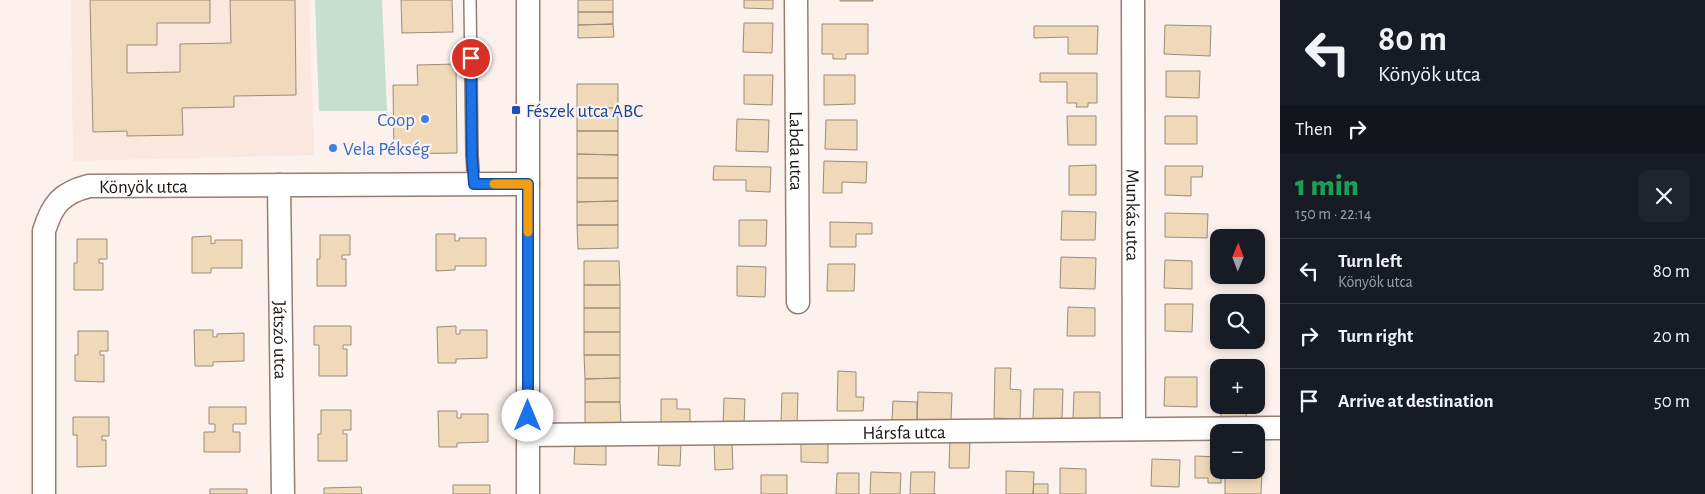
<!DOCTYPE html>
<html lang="en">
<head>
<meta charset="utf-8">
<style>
  body { margin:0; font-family:"Alegreya Sans",sans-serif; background:#20242c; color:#f1f3f6; height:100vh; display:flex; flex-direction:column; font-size:19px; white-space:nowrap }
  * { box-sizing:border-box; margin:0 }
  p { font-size:16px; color:#9ea1a6 }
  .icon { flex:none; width:28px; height:28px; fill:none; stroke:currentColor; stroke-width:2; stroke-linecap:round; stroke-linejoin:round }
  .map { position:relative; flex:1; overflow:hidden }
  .panel { display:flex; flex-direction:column; background:#171b24; width:425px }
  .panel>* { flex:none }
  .top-card { background:#171b24; color:#f1f3f6; overflow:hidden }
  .needle { width:32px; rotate:1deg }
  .fabs { position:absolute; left:1210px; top:229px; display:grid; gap:10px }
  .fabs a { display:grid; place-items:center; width:55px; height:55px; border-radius:10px; background:#171b24; box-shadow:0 2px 8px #0003; font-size:25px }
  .pin { position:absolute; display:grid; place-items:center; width:42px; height:42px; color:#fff; margin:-21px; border:2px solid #fff; border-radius:50%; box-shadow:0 1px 5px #0007 }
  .me { position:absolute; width:55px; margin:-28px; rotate:0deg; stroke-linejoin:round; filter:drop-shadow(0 0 4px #0008) }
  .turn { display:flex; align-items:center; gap:18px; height:105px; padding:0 15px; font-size:22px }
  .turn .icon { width:65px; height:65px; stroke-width:2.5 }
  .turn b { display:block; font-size:35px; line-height:42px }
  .then { display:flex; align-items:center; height:48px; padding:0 15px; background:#0003; gap:10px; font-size:19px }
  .round { display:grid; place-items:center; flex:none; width:52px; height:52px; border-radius:10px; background:#20242c }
  .summary { display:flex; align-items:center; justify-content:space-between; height:85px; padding:0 15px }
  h1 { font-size:30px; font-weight:800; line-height:38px; color:#1e9e55 }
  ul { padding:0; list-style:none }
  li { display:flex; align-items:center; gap:15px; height:65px; padding:0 15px; border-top:1px solid #363941 }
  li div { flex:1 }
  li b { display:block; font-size:19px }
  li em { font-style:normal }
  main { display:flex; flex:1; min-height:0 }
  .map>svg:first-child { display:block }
</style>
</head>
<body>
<main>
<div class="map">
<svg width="1280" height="494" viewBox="0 0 1280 494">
  <rect width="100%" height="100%" fill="#fcf1ed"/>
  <path fill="#fbe7de" d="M71 0H309L314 155 73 161Z"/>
  <path fill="#c7dfcf" d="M315 0H382L387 111H319Z"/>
  <path fill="#f0d9b8" stroke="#9a8d7a" d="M90 0H210V23H157V45H127V73L180 72V44L231 43 230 0H295L296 95 234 96V107L182 108 183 135 127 136V131L93 132Z
    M401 0H452L453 32 402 33Z
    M578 0H613V12H578Z
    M744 0H773V9L744 8Z
    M840 0H873V1H840Z
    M578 12H613V24L578 25Z
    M744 23H773L772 53 743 52Z
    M613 24 614 37 578 38V25Z
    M822 24H868V54H846V59H833V54H822Z
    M1165 25 1211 26 1210 56 1164 54Z
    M1034 26H1098L1097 54H1068V37L1034 38Z
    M456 64 457 153 394 154 393 85H418L417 65Z
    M1166 71H1200L1199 98 1166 97Z
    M1040 73H1097V103H1088V107H1076L1077 103H1067V82H1040Z
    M744 75H773L772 105 744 104Z
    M824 75H855V104L824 105Z
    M577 84H618V108H577Z
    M577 108H618V131H577Z
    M1067 116H1096V145H1068Z
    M1165 116H1197V144H1165Z
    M737 119 769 120 768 152 736 151Z
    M826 120H857V150L825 149Z
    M577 131H618V155L577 154Z
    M577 154 618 155V178H577Z
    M824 161 867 162 866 183 842 182V193H823Z
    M1096 165V195H1069V166Z
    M714 166 771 167 770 192 746 191V180H713Z
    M1165 166H1203L1202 177H1191V196L1165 195Z
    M577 178H618V201L577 202Z
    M618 201V225H577V202Z
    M1062 211 1096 212 1095 240H1061Z
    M1165 213 1208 214 1207 238 1165 237Z
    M739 220H767L766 246H739Z
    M830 222 872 223V234H856V247H830Z
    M577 225H618V248L578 249Z
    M436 234H455V241H459V238H486V266H455V270L436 271Z
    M320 235H350V255H342V259H346V286H317V259H320Z
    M211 236V244L215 243V240H242V268H211V273H192V237Z
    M77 239H107V259H99V263H103V290H74V263H77Z
    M1061 257 1096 258 1095 289 1060 288Z
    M1165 260 1192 261V289L1164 288Z
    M584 261H619L620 285H584Z
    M828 264H855L854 291H827Z
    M737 266 766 267 765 297 737 296Z
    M584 285H620V308H584Z
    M1165 304H1193L1192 332 1165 331Z
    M1068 307 1095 308V336H1067Z
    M584 308H620V332H584Z
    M314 326H351V345H343V349H347V376H319V345H314Z
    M456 326V334H460V330H487V358L456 359V363H438L437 327Z
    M194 330H213V337H217V334L244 333V361L213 362V366H195Z
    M78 331H108V351H100V355H104V382L75 381V355H78Z
    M584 332H620V355H584Z
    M584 355H620V378L585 379Z
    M995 368H1011L1010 389 1021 390 1020 419 994 418Z
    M838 371 856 372V397H864L863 411H837Z
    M1165 377H1197V407L1164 406Z
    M620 378V402H585V379Z
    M1034 389H1063L1062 419H1033Z
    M918 392 952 393 951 421H917Z
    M1074 392H1100V420L1073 419Z
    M782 393H798L797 424 781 423Z
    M724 398 745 399 744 426 723 425Z
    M661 399H677V409H690V426L661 425Z
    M893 401 917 402V421L892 420Z
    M585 402H620L621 425H585Z
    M1221 405H1247L1246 418 1221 417Z
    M209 407H246V424H233V432H240V452H204V432H215V424H209Z
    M321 410H351V430H343V434H347V461H318V434H321Z
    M438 411H457V418H461V414H488V442L457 443V447H439Z
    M73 417H109V436H102V440H106V466L77 467V435H73Z
    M950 440H970L969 468H949Z
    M801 442H828V463L801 462Z
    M575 443 606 444V465L574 464Z
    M714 443H732L733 469 715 470Z
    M659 444H681L680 466 658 465Z
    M1195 456 1219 457V470H1222L1221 483H1208V478H1195Z
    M1152 459 1180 460 1179 487 1151 486Z
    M1060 468 1086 469V494H1060Z
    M1225 470H1262L1261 494H1225Z
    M1006 471 1034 472 1033 494H1006Z
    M871 472 901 473 900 494H870Z
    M911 472H935L934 494H936H910Z
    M837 473H859V494H836Z
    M761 475H787V494H761Z
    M1034 484H1048V494H1033Z
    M453 485H490V494H453Z
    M361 487 362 494H324V488Z
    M210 489H247V494H210Z"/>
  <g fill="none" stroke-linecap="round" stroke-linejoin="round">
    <g stroke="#957f74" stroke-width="14">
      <path id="service" d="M470 0 472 156 474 184"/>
    </g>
    <g stroke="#957f74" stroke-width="25">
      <g id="minor">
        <path id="s1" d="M796 0 798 302"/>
        <path id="s2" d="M1133 0 1134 429"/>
        <path id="s3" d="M279 185 283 494"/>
        <path id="s4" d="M528 435 1280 428"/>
        <path id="s5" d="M44 494V231C52 205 61 193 89 186L528 184"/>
        <path d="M528 494V0"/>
      </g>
    </g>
    <use href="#service" stroke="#fff" stroke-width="11"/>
    <use href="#minor" stroke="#fff" stroke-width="22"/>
  </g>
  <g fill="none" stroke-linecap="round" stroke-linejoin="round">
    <g stroke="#114b97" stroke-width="12">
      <path id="route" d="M471 58 472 156 474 184H528V416"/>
    </g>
    <use href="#route" stroke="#1a73e8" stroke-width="9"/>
    <path stroke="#f59e0b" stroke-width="9" d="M494 184H528V232"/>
  </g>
  <rect fill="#1a4fb4" stroke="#fcf1ed" stroke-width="2" x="511" y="105" width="10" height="10" rx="2.5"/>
  <g fill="#3f7fe0" stroke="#fcf1ed" stroke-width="2">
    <circle cx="425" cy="119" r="5"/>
    <circle cx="333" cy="148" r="5"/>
  </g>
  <g text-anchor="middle" stroke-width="4.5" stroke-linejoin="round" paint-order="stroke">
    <g font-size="19" fill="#164399" stroke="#fcf1ed" text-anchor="start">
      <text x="526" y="117">Fészek utca ABC</text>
    </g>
    <g font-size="19" fill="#366cbe" stroke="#fcf1ed" text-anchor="end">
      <text x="415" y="126">Coop</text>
      <text x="343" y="155" text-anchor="start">Vela Pékség</text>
    </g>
    <g font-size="19" fill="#1e1511" stroke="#fcf1ed">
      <text dy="7" stroke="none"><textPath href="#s1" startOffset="151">Labda utca</textPath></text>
      <text dy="7" stroke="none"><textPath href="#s5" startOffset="385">Könyök utca</textPath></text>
      <text dy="7" stroke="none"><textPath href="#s2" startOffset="215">Munkás utca</textPath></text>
      <text dy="7" stroke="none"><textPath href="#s3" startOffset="155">Játszó utca</textPath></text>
      <text dy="7" stroke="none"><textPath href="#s4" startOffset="376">Hársfa utca</textPath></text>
    </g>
  </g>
</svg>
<div class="fabs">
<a><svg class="needle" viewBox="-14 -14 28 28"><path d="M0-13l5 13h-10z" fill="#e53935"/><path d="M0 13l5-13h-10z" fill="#9ea1a6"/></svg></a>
<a><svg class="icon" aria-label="search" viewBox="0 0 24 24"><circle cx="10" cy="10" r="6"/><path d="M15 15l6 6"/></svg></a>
<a>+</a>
<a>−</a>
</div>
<div class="pin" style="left:471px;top:58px;background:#d93025"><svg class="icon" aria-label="arrive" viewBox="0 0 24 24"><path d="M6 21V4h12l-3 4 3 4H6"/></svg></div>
<svg class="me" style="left:528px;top:416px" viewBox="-20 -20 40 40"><circle r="19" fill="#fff"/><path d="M0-13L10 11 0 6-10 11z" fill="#1a73e8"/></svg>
</div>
<section class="panel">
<div class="top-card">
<div class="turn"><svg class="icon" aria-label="left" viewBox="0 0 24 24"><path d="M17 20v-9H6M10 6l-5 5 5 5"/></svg><div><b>80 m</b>Könyök utca</div></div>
<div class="then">Then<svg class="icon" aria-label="right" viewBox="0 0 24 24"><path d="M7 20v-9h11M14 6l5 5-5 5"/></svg></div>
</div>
<div class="summary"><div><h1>1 min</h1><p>150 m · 22:14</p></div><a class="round"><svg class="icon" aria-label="close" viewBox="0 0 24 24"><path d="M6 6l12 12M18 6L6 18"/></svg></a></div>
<ul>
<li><svg class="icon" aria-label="left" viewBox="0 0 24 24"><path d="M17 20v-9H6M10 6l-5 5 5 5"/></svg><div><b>Turn left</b><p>Könyök utca</p></div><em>80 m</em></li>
<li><svg class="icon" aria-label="right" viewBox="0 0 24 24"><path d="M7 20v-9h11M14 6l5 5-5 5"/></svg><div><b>Turn right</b></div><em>20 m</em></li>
<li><svg class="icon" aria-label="arrive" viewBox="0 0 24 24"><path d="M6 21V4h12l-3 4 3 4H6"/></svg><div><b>Arrive at destination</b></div><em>50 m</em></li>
</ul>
</section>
</main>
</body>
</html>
